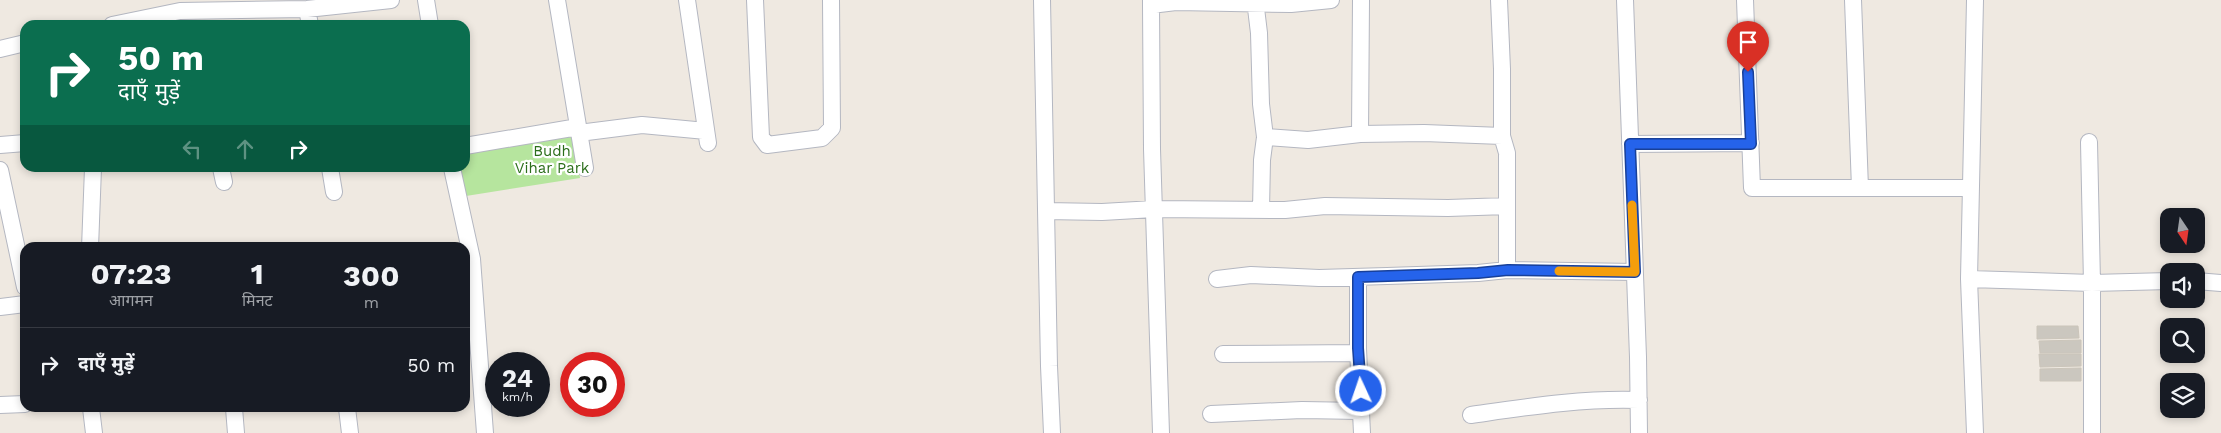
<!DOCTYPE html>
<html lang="hi">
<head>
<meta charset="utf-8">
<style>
  body { margin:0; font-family:"Work Sans","Noto Sans Devanagari",sans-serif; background:#242831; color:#f1f3f6; height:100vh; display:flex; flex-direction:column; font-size:19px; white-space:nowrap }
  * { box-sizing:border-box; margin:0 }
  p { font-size:16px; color:#9ea1a6 }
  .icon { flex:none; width:28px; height:28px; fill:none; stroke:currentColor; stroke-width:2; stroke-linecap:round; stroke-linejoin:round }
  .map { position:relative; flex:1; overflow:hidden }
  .details { position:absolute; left:20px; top:242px; width:450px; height:170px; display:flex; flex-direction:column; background:#171b24; border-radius:15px; box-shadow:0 2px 8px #0003 }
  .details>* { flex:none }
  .hud { position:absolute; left:20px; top:20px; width:450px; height:152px; border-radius:15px; box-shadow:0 2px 8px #0003; background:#0b6e4f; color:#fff; overflow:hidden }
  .needle { width:32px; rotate:167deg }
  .fabs { position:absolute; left:2160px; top:208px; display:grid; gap:10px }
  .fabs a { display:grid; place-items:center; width:45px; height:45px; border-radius:10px; background:#171b24; box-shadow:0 2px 8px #0003; font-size:25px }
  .speed { position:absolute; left:485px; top:352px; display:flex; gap:10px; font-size:25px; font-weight:700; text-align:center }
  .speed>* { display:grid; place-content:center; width:65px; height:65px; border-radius:50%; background:#171b24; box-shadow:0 2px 8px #0003; line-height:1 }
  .speed small { font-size:12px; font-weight:400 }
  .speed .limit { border:8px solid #d22; background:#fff; color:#111 }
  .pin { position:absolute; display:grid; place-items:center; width:42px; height:42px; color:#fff; margin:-51px -21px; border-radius:50% 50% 50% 0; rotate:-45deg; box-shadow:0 0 5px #0007 }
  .pin .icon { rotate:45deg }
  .me { position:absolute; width:55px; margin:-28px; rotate:357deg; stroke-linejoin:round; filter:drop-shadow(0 0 4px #0008) }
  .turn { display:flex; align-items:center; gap:18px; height:105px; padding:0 15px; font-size:22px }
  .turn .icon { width:65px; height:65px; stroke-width:2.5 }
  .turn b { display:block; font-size:35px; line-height:42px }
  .lanes { display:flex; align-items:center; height:48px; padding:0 15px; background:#0003; justify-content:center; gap:25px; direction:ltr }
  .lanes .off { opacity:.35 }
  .eta { display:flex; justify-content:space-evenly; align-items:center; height:85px; text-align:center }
  .eta b { font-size:30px; font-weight:700; line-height:35px }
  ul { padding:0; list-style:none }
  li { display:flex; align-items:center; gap:15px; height:75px; padding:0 15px; border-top:1px solid #363941 }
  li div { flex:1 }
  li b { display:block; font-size:19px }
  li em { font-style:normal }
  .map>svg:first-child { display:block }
</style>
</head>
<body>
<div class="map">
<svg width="2221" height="433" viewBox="0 0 2221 433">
  <rect width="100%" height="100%" fill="#efe9e1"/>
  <path fill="#b6e59e" d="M572 133 580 178 466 196 455 168H465V152Z"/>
  <path fill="#cbc7bf" stroke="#cbc5ba" d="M2037 326H2078L2079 338 2037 339Z
    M2081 340V353H2040L2039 341Z
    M2039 354H2081V366L2040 367Z
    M2081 368V381H2040V369Z"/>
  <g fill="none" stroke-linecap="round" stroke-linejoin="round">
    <g stroke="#b4b7c1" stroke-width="18">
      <path id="minor" d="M426 0 430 25
        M557 0 585 168
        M687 0 708 143
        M755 0 761 137 767 145 822 138 832 128 831 0
        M1042 0 1049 366 1052 433
        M1151 0V5L1176 2 1291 4 1331 0
        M1255 0 1259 33 1261 104 1265 137 1308 140 1360 134 1424 133 1502 136V69L1499 0
        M1625 0 1638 357 1639 433
        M1745 0 1752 188H1971
        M1853 0 1860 188
        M1151 5 1152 149 1161 433
        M307 9 310 25
        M112 25 180 11 307 9 391 0
        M0 49 25 43
        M579 133 642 125 706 131
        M1360 134 1361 0
        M2089 142 2092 283V433
        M1630 144 1751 143
        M0 145 25 143
        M465 146 578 127
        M221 168 224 182
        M330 168 334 192
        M452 168 472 259
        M0 170 25 287
        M1507 206V270
        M1261 210 1262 160 1265 137
        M1046 211 1102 212 1154 209 1285 210 1325 206 1448 208 1507 206V153L1502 136
        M90 248 93 168
        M465 260 472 259 485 433
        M1358 277V349L1362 433
        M1217 279 1251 275 1319 278 1387 276 1478 273 1507 270 1635 272
        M1969 279 2092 283 2169 281
        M2196 281 2221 283
        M0 307 25 304
        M1223 354 1358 353
        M0 405 25 404
        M91 408 94 433
        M234 408 236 433
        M347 408 350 433
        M1211 414 1302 410 1361 411
        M1471 415C1527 407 1582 398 1639 400
        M1975 433 1969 279 1975 0"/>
    </g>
    <use href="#minor" stroke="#fff" stroke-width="16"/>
  </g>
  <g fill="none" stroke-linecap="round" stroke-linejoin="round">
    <g stroke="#184099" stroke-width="12">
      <path id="route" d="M1361 391 1358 348V277L1478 273 1508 270 1635 272 1630 144H1751L1748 72"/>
    </g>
    <use href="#route" stroke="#2563eb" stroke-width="9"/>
    <path stroke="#f59e0b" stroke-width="9" d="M1559 271 1635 272 1632 205"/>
  </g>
  <g text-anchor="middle" stroke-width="4.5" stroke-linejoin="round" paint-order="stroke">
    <g font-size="15" fill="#2c6e1b" stroke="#fff">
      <text x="552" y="156">Budh<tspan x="552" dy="17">Vihar Park</tspan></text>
    </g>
  </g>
</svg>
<div class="fabs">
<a><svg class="needle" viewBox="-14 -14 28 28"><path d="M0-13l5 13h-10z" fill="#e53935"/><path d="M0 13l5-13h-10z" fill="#9ea1a6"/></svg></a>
<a><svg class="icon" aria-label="sound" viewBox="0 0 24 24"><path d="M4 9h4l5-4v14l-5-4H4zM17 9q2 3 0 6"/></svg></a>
<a><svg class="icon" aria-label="search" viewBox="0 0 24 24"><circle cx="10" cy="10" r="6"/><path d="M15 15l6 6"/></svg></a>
<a><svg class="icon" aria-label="layers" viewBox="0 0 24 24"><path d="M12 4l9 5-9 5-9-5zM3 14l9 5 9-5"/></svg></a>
</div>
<div class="speed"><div>24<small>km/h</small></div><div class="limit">30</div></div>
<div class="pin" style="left:1748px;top:72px;background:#d93025"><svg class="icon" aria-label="arrive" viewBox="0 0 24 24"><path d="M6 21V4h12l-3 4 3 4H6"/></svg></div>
<svg class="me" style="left:1361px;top:391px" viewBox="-20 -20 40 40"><circle r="17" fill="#2563eb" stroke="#fff" stroke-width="3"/><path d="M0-11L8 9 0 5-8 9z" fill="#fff"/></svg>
<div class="hud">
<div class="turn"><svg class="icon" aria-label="right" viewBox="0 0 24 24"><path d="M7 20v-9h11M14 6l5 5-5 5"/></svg><div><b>50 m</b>दाएँ मुड़ें</div></div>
<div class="lanes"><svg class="icon off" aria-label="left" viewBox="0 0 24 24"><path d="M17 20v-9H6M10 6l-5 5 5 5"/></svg><svg class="icon off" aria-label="ahead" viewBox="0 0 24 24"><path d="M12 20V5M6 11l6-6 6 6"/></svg><svg class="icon" aria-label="right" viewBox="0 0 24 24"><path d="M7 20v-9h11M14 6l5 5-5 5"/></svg></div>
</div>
<section class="details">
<div class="eta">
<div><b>07:23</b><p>आगमन</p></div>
<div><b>1</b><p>मिनट</p></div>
<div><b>300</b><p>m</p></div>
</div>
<ul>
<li><svg class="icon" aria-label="right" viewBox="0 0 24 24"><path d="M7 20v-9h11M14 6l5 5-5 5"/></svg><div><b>दाएँ मुड़ें</b></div><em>50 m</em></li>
</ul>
</section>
</div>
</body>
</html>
